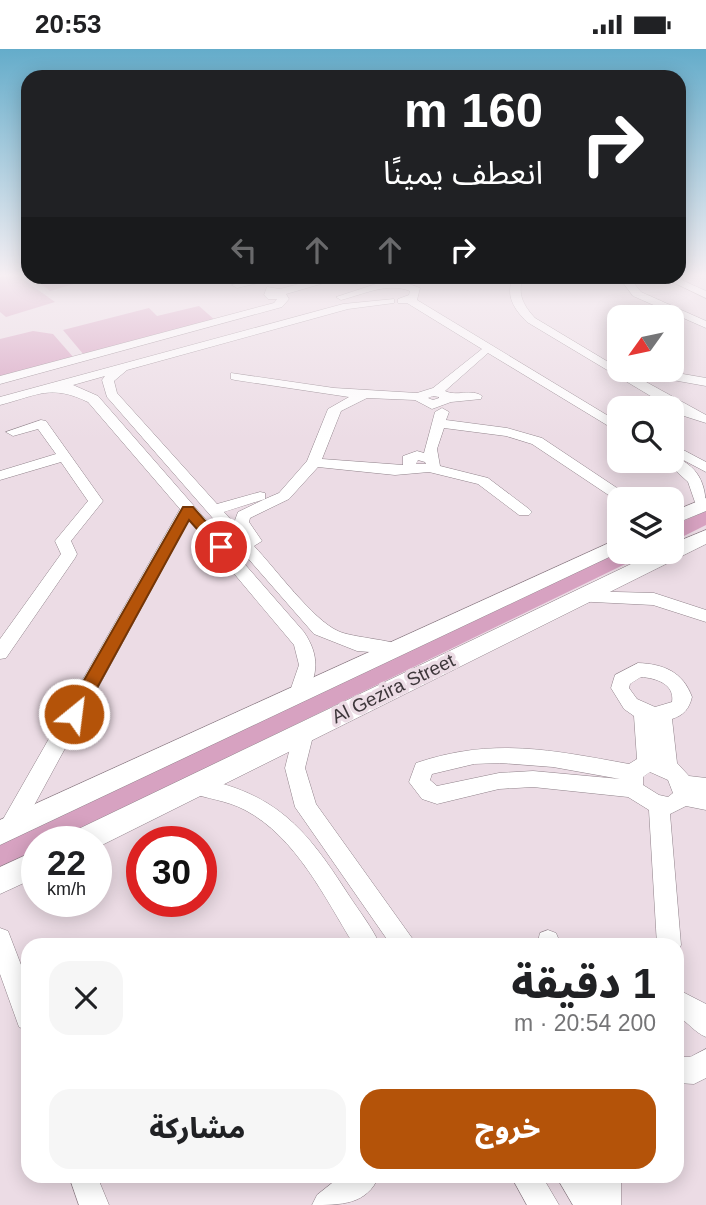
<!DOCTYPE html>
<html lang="ar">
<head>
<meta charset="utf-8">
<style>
  body { margin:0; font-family:Arial,"Noto Sans Arabic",sans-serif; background:#f6f6f6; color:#202124; direction:rtl; height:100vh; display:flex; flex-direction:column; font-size:26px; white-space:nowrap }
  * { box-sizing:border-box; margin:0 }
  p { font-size:23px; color:#757577 }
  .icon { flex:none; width:38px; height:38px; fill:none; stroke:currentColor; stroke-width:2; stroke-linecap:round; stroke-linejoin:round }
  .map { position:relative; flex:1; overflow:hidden; direction:ltr }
  .sheet { position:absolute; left:21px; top:889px; width:663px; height:245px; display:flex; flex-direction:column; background:#fff; border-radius:21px; box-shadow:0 4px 18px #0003; direction:rtl }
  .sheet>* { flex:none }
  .banner { position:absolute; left:21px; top:21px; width:665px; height:214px; border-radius:21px; box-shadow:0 4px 18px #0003; direction:rtl; background:#202124; color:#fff; overflow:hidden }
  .needle { width:46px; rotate:237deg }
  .buttons { position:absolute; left:607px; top:256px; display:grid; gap:14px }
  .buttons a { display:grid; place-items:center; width:77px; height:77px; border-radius:14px; background:#fff; box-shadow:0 4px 18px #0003; font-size:35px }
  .speed { position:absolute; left:21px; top:777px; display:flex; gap:14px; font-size:35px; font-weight:700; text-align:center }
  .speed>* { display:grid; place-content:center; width:91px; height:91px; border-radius:50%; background:#fff; box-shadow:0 4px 18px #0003; line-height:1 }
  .speed small { font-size:18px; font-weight:400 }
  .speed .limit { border:10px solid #d22; background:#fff; color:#111 }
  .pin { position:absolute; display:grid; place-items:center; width:60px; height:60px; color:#fff; margin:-30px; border:4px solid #fff; border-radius:50%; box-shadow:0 2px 7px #0007 }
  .me { position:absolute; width:77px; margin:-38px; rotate:29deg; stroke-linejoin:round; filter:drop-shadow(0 0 5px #0008) }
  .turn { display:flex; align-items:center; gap:24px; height:147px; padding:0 28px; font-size:32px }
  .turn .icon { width:91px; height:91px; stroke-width:2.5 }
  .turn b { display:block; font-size:49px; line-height:60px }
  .lanes { display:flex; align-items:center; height:66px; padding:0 28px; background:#0003; justify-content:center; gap:35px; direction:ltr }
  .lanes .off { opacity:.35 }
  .round { display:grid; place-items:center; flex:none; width:74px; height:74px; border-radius:21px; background:#f6f6f6 }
  .overview { display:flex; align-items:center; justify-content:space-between; height:119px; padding:0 28px }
  h1 { font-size:42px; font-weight:800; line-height:52px }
  .action { display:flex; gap:14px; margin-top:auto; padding:14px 28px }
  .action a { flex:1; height:80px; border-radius:21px; background:#b45309; color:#fff; font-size:28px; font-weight:800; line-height:80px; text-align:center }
  .action a+a { background:#f6f6f6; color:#202124 }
  .status { display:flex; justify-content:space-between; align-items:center; height:49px; padding:0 35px; background:#fff; direction:ltr }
  .status svg { height:19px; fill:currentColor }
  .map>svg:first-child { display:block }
</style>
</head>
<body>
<div class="status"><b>20:53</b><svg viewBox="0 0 49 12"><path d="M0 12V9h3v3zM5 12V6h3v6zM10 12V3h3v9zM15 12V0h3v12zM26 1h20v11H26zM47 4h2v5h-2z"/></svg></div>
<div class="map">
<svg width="706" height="1156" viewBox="0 0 706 1156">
  <rect width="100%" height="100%" fill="#ecdce5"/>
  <path fill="#d7a2c1" d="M0 228H20L55 253 6 268 0 263Z
    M32 228H83L88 231 50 242Z
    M199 257 216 272 84 306 63 281 149 259 157 267Z
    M33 282 53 285 74 309 0 328V290Z
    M706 462V476L672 493V477Z
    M620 502H652L54 793H37V801L0 819V791Z"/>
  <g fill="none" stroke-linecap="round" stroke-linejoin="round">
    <g stroke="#90828a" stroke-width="1">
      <path id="minor" d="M259 228 263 229V233L237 239 232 236Z
        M324 228H372L357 235 324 234 286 245 289 250 282 258 0 335V327L274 254 277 250H268L264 246 267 238 280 240Z
        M513 228H523C517 245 523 256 535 269L620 320H654L706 329V337L628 323 706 366V374L684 367 527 273C514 260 505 247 513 228Z
        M619 228H629L641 243 706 272V279L633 247Z
        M662 228H675L706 242V249Z
        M401 232 420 239 417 251 620 374V384L488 304 445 342C456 348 472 339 482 347L481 350 451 353 432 360 415 351 367 349 341 362 322 410 403 416V407L417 402 424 404 435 363 442 359 449 363 446 371 507 379 542 389 620 441V447H610L532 395 506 387 444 379 437 400 440 417 488 429 529 460 532 463 529 466H519L478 435 429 423 395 426 318 418 289 450 250 469 249 473 262 492 254 497C275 519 313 571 338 582 352 589 400 591 405 599L396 605 357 602 314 585 107 348 102 331 105 327 73 336 98 347 304 583C320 607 318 625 305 650H291L289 645 299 616 294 596 189 471 18 786 10 788 2 786 0 777 2 772 180 460 88 353C51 335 38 346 0 356V348L343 255 394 250V254L348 260 127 321 114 332 117 344 217 455 260 443 265 444V450L279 444 307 412 328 360 349 348 235 331 231 330V324L334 339 417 344 433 339 482 300 407 254H398V250L409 246 410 242C388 233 364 245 341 251L336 248 382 233ZM433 347 439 348V349L433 351 428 349ZM418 411 425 413 426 415H416ZM265 450 238 463 234 474 224 463Z
        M41 371 46 372 103 452 71 492 77 505 75 509 6 609 0 610V590L61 505 55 492 88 452 61 413 0 431V422L56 405 38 380 13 387 6 383Z
        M672 395 706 413V423L672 405Z
        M672 407C698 416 706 434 706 460L697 459 688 433 664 411H672Z
        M579 542 654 544 706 561V573L653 556 573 552 571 548Z
        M638 614C664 615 683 623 692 648 689 660 684 666 672 670L677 714 689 727 706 729V761L686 757 670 765 681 896 677 904V896H657L649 761 628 748 533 738 499 740 437 755 422 750 409 733 416 714C493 688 551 701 629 715L637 710 634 667 624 660 611 639 615 626ZM641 628C656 629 675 635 672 653L655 658 637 650 629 639 630 635ZM500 714 553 718 620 730 533 722 499 724 437 737 430 731 432 725 474 715ZM650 723 668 731 673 744 668 748 659 746 643 736V728Z
        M304 675 311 678 314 683 305 719 316 755 417 896H391L295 758 285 719 294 683 297 678Z
        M195 728C276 744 305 778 348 845 359 862 372 878 380 896H354C325 849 296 788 245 761 226 751 207 750 188 743L185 737 188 731Z
        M0 879 8 882 28 934V982L19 978 0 925Z
        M548 881 556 884 561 896H537L540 884Z
        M677 940 706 955V988C694 983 688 973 677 967Z
        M706 1000V1029L694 1035 677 1034V1008H690Z
        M69 1127H97L109 1156H79Z
        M341 1127H379C367 1156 341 1156 312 1156L317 1146Z
        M511 1127H542L559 1156H527Z
        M556 1127H588L592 1133 593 1127H621V1156H573Z"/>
    </g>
    <g stroke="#90828a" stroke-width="1">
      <path id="major" d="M706 449V462L672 476V463Z
        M706 481V495L96 799V793H66L70 784 658 502H672V495Z
        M620 489 622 502 0 796V771Z
        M37 801V828L0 845V818Z"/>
    </g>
    <use href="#minor" fill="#fff" fill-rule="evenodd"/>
    <use href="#major" fill="#fff" fill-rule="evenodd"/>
  </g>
  <linearGradient id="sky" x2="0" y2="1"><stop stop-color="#64acca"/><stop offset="0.58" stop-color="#f6eff3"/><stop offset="1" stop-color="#f6eff3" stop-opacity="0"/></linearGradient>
  <rect width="706" height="390" fill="url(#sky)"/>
  <path fill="#b45309" stroke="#753606" stroke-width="2" d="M183 458H193L228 498 226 501H216L189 471 80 670H67L65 665 67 661Z"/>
  <g text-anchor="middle" stroke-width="7" stroke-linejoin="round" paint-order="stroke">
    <g font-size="19" fill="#3e373b" stroke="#ecdce5">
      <text transform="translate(393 639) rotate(-26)" y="7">Al Gezira Street</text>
    </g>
  </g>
</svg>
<div class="buttons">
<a><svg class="needle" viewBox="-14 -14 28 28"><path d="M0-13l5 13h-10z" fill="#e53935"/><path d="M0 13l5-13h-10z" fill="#757577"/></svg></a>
<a><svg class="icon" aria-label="search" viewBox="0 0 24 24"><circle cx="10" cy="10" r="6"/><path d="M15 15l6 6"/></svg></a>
<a><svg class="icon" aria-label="layers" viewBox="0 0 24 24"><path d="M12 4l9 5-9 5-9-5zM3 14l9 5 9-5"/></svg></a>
</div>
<div class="speed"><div>22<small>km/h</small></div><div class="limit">30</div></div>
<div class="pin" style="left:221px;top:498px;background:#d93025"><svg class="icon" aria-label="arrive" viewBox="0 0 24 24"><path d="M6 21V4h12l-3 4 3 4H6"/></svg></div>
<svg class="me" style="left:74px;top:665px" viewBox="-20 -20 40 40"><circle r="17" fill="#b45309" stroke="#fff" stroke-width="3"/><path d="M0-11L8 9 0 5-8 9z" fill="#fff"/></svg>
<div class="banner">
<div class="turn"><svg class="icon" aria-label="right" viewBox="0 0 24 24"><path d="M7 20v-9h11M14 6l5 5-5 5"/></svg><div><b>160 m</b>انعطف يمينًا</div></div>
<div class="lanes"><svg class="icon off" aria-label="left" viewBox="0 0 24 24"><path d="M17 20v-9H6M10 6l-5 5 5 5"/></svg><svg class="icon off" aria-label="ahead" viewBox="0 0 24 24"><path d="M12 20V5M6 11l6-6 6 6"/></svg><svg class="icon off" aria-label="ahead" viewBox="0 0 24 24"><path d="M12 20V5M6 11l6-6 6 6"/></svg><svg class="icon" aria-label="right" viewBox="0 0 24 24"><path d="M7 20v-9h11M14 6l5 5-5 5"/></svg></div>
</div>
<section class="sheet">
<div class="overview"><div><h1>1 دقيقة</h1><p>200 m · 20:54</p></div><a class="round"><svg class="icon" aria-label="close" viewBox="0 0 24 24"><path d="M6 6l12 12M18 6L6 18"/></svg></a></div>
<div class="action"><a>خروج</a><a>مشاركة</a></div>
</section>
</div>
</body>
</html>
